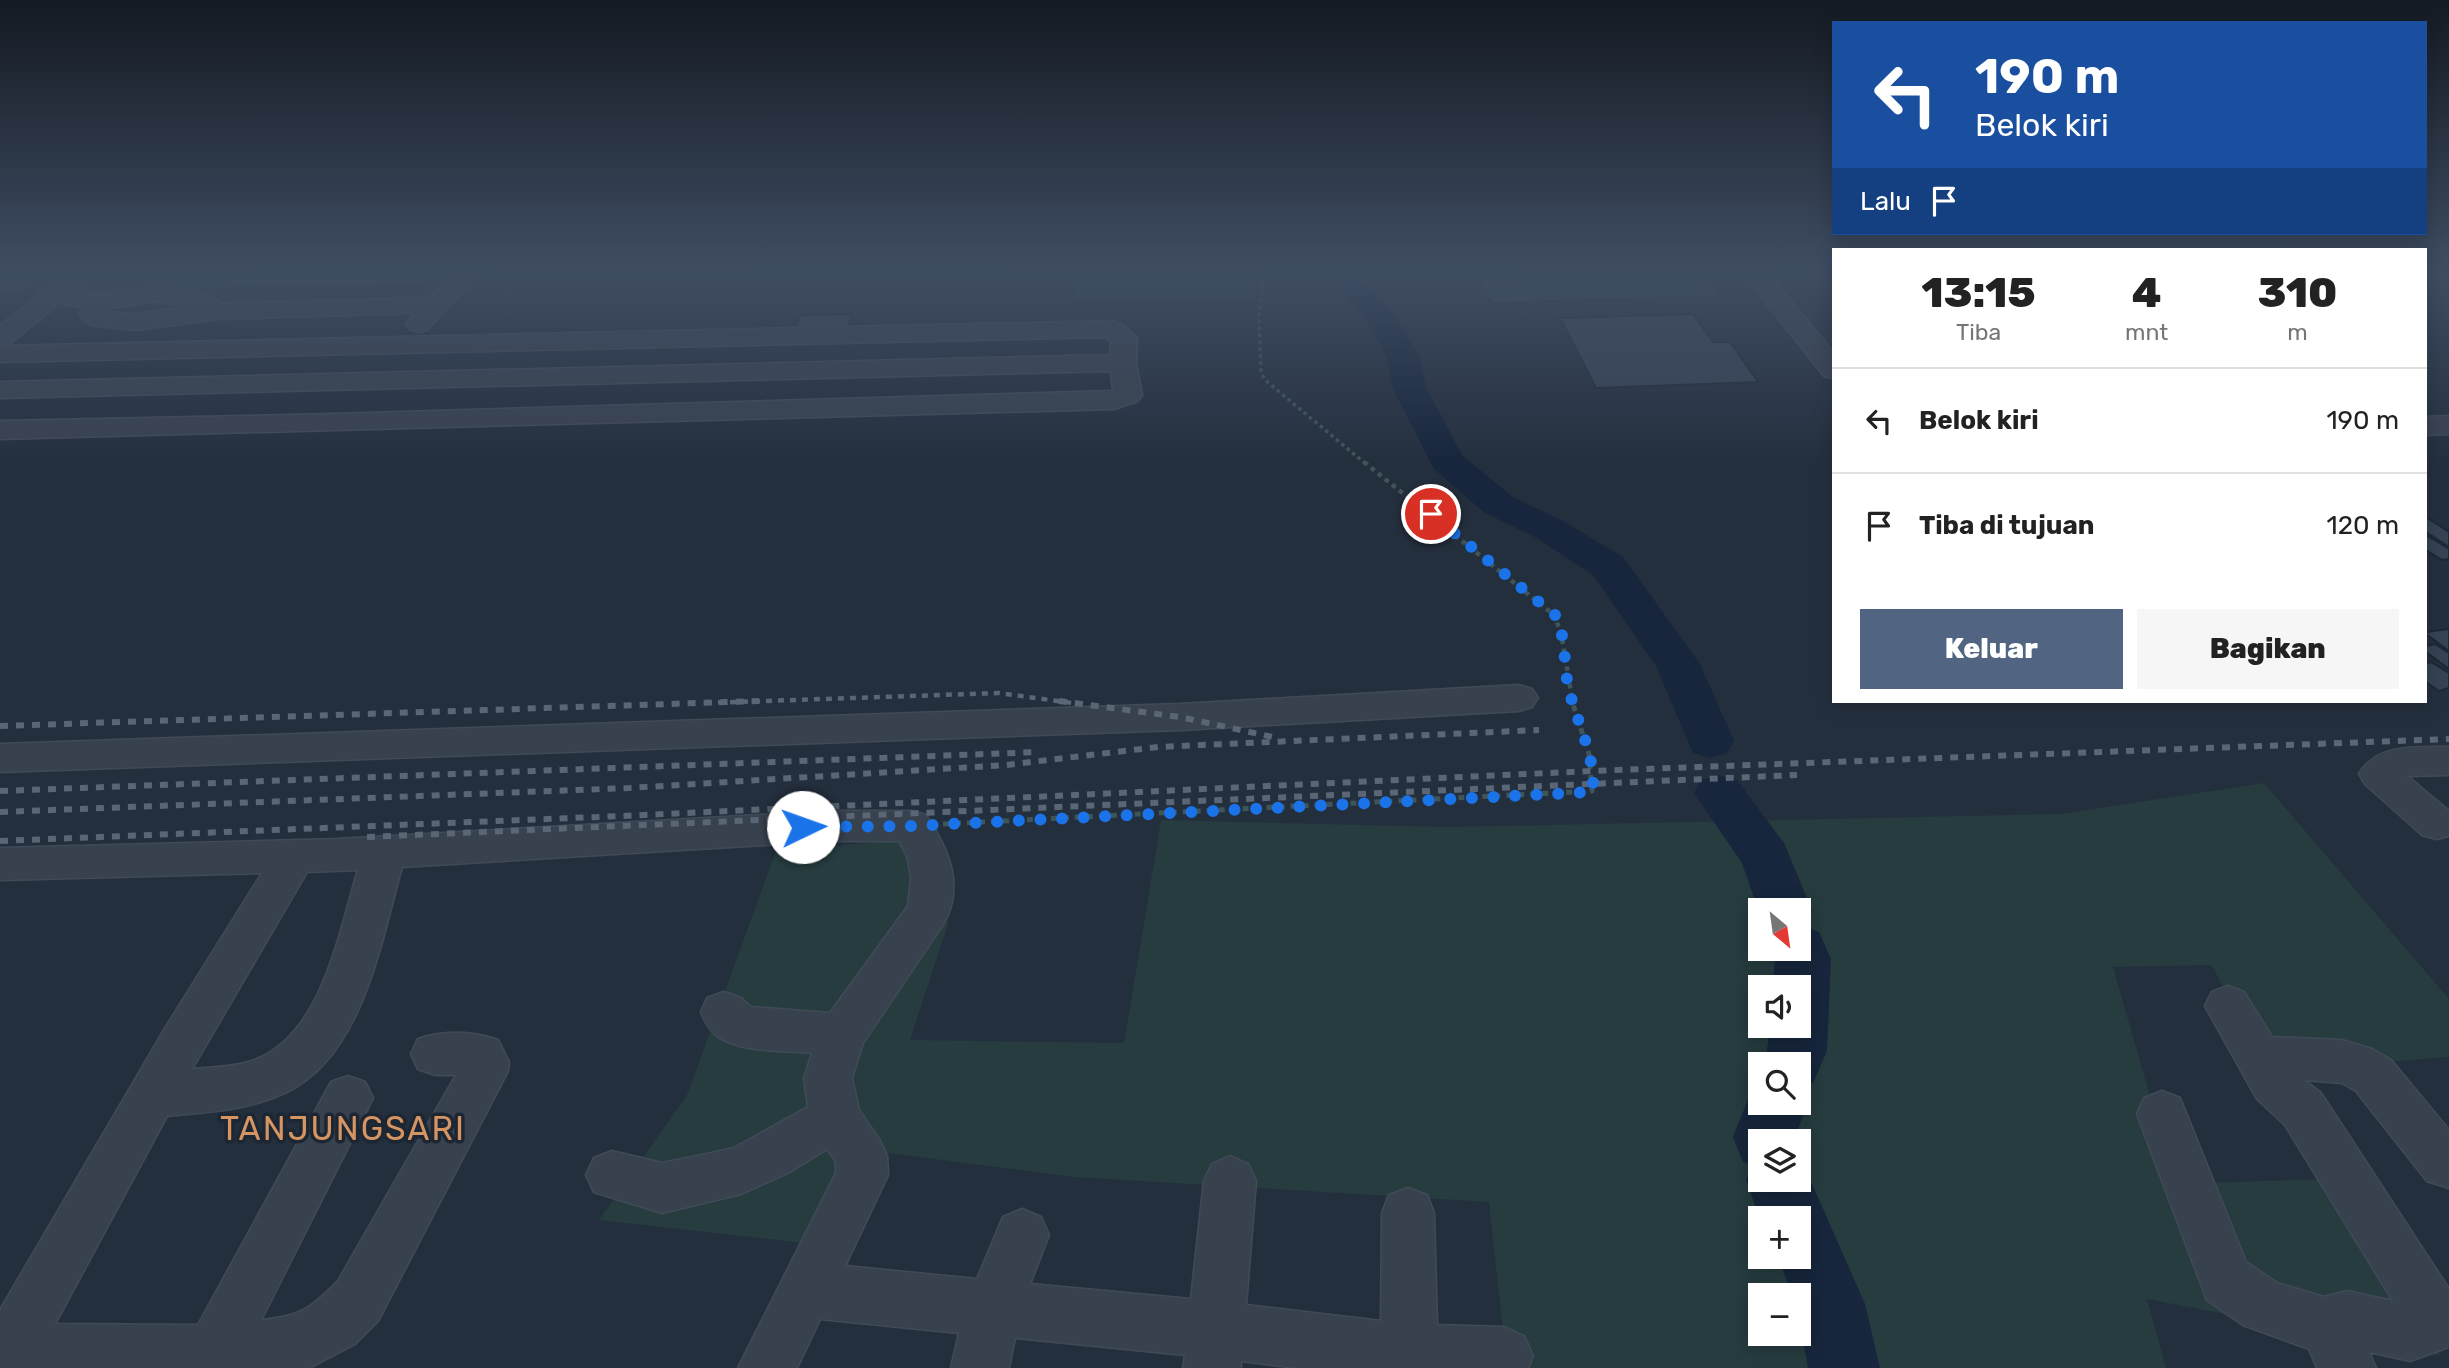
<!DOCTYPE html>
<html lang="id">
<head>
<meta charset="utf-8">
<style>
  body { margin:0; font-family:Rubik,sans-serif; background:#f6f6f6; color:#222; height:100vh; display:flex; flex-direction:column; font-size:26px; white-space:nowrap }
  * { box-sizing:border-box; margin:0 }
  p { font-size:23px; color:#767676 }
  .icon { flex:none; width:38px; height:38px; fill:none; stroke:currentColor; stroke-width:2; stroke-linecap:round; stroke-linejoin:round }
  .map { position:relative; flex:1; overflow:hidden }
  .side { position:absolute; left:1832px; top:248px; width:595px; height:455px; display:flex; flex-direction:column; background:#fff; border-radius:0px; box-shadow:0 4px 18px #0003 }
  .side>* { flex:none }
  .hud { position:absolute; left:1832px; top:21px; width:595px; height:214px; border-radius:0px; box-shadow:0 4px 18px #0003; background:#1a4fa0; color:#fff; overflow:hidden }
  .needle { width:46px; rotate:151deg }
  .buttons { position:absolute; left:1748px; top:898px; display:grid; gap:14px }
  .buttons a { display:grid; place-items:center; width:63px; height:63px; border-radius:0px; background:#fff; box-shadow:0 4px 18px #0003; font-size:35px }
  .pin { position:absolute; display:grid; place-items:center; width:60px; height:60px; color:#fff; margin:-30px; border:4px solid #fff; border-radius:50%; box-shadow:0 2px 7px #0007 }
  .me { position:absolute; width:77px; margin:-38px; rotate:87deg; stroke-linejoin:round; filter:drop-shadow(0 0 5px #0008) }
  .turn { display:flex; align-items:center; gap:24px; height:147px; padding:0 28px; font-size:32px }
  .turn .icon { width:91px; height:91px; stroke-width:2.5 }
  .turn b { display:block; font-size:49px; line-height:60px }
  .then { display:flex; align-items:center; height:66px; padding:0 28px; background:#0003; gap:14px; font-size:26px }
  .eta { display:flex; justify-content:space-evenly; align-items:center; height:119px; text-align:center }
  .eta b { font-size:42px; font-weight:800; line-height:49px }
  .primary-button { display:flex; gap:14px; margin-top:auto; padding:14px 28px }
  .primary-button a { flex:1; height:80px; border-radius:0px; background:#516482; color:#fff; font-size:28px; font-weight:800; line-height:80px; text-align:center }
  .primary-button a+a { background:#f6f6f6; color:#222 }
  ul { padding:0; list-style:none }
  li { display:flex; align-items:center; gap:21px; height:105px; padding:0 28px; border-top:2px solid #e0e0e0 }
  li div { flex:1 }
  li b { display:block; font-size:26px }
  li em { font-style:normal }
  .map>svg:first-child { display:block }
</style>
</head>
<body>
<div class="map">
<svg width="2449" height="1368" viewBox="0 0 2449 1368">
  <rect width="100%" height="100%" fill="#242f3e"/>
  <path fill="#263c3f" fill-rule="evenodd" d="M1078 271H1258L1254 298 1074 299Z
    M2264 783 2449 999V1057L2265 1072 2212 965 2113 967 2175 1184 2326 1179 2441 1356 2147 1299 2166 1368H1507L1489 1202 1074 1177 872 1151 839 1247 599 1220 687 1095 776 851 931 837 948 924 910 1040 1124 1043 1161 820 1449 827 2061 814ZM1760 910H1799V948H1760ZM1760 987H1799V1026H1760ZM1760 1064H1799V1102H1760ZM1760 1141H1799V1180H1760ZM1760 1218H1799V1256H1760ZM1760 1295H1799V1334H1760Z"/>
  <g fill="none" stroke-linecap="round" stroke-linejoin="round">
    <path fill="#17263c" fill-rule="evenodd" d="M1326 271H1357L1388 306 1420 356 1426 387 1462 455 1513 497 1563 521 1623 557 1700 664 1734 741 1727 753 1710 758 1693 753 1656 666 1593 575 1535 537 1485 513 1434 469 1392 387 1386 356 1364 317Z
      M1719 775 1737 780 1784 843 1812 910 1801 926 1819 932 1831 959 1827 1051 1813 1083 1801 1087 1808 1102 1795 1137 1796 1141H1760V1180H1799L1801 1159 1865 1304 1880 1368H1808L1799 1317V1295H1793L1777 1256H1799V1218L1760 1219 1746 1180 1752 1165 1743 1162 1733 1137 1755 1082 1760 1081V1102H1799V1064H1762L1767 1051 1770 1026H1799V987H1773L1775 959 1771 948H1799V910H1760V915L1742 863 1694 793 1701 780Z"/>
  </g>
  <path fill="#364354" stroke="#1f2835" stroke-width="2" d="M29 271H52L21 293 0 294V291Z
    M164 271H455L451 276H437L430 283 140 290Z
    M475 271H615L609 280 465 283Z
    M1476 271H1700L1719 296 1491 303Z
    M852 314 847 329 794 331 800 315Z
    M1693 314 1713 342H1730L1758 382 1596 388 1560 318Z
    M2426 517 2449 532V547L2426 532Z
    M2426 535 2449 549V559L2442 560 2426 550Z
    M2449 629V651L2426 634V632Z
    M2435 644 2449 653V669L2426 652V646Z
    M2431 662 2449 673V688L2439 691 2426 682V664Z"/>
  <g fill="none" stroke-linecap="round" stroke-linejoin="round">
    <g stroke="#414a57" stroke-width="3">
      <path id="minor" d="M4 271H32L9 290 0 292V274Z
        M71 271H98L76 291C124 299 178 271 222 303L430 298 456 271H481L428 329 419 332 410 329 406 324 415 313 218 319 135 330 91 325 79 315 82 307 60 303 9 344 0 346V325ZM156 301 192 307 135 314 106 312 107 308Z
        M1741 271H1766L1834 353V378L1824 376Z
        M1112 321 1121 324 1137 338 1136 363 1142 395 1138 401 1114 409 0 439V421L334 414 1113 391 1111 371 0 398V382L1110 355 1111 341 1106 337 0 362V346Z
        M2449 416V434L2426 435V417Z
        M1519 685 1532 689 1538 698 1532 707 1519 711 1180 730 0 772V744L1180 704Z
        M2449 747V775L2407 776 2449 811V836L2437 839 2422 835 2365 784 2359 774C2377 743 2417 747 2449 747Z
        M830 811H911L926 815C948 848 965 885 944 923L863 1043 852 1078 859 1110 879 1139 887 1156 888 1175 845 1266 977 1279 1003 1217 1022 1209 1041 1217 1049 1235 1030 1284 1191 1299 1204 1181 1212 1164 1230 1156 1248 1164 1256 1181 1246 1305 1381 1321 1382 1213 1389 1195 1408 1188 1427 1195 1434 1213 1437 1325 1504 1327 1524 1336 1533 1356 1528 1368H1297L1241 1361V1368H1183L1185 1355 1015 1338 1009 1368H951L959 1333 820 1319 797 1368H738L836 1173V1162L827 1149 788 1173 741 1194 662 1213 594 1192 586 1175 594 1158 612 1151 662 1163 707 1154 734 1148 808 1107 804 1078 812 1053C785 1050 744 1053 720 1038 710 1032 705 1022 701 1012L707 998 724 992 741 998 751 1007 830 1013 908 906 911 877 907 856 899 841H830L402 867C381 941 363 1055 287 1092 250 1110 207 1112 167 1116L55 1324 198 1325 331 1082 348 1076 365 1082 373 1098 261 1320C301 1316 310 1309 338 1281L456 1075H435L418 1069 411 1054 418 1039C443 1030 473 1031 498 1040L509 1062 508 1071 378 1321 355 1344 309 1368H0V1310L164 1030 262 873 0 880V848L338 839ZM358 870C339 931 323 1032 257 1059 237 1067 213 1067 192 1069L307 872Z
        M2228 986 2244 992 2272 1037 2342 1040 2372 1049 2391 1060 2449 1130V1188L2427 1181 2356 1091 2342 1083 2304 1080 2321 1093 2449 1289V1347L2410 1361 2369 1352 2376 1368H2317L2309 1349 2243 1325 2207 1300 2137 1114 2144 1098 2162 1091 2180 1098 2246 1262 2277 1283 2324 1297 2347 1291 2393 1301 2285 1125 2257 1099 2205 1006 2212 992Z"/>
    </g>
    <path stroke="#3f5557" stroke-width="3.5" stroke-dasharray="3.5 3.5" stroke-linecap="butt" d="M1262 271 1264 282 1259 315 1261 372 1265 380 1366 464"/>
    <path stroke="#3f5557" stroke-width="4.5" stroke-dasharray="4.5 4.5" stroke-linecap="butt" d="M1364 462 1554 615 1561 633 1573 703"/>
    <path stroke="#3f5557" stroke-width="5" stroke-dasharray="6 6" stroke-linecap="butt" d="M943 824 1592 791 1589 754 1572 701"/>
    <use href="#minor" fill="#38414e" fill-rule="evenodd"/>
    <path stroke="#5a6575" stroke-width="4.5" stroke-dasharray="6 6" stroke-linecap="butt" d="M706 703 999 693 1072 703"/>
    <path stroke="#5a6575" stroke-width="6" stroke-dasharray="8 8" stroke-linecap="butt" d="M1059 701 1180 717 1273 737
      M0 726 759 701
      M0 791 1039 752
      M0 812 629 788 1006 765 1158 747 1539 730
      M367 837 1797 775
      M0 841 622 816 1591 771 2449 739"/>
  </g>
  <linearGradient id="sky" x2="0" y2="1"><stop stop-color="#141a22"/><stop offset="0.59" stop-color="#3f4d63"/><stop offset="1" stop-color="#3f4d63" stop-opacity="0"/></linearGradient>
  <rect width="2449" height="462" fill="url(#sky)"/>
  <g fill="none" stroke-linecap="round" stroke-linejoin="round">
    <path stroke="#1a73e8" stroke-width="12" stroke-dasharray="0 21.6" d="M803 827 911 826 1592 792C1598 763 1576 719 1569 690 1563 666 1567 637 1555 615L1431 514"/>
  </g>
  <g text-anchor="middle" stroke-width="7" stroke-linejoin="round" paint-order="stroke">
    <g font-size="33" letter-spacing="2" fill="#d59563" stroke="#1d2633">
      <text x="343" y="1140">TANJUNGSARI</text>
    </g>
  </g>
</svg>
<div class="buttons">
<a><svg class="needle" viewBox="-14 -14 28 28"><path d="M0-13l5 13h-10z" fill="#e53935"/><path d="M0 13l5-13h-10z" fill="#767676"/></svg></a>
<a><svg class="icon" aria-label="sound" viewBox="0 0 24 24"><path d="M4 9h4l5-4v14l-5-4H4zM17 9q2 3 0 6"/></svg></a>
<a><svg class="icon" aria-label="search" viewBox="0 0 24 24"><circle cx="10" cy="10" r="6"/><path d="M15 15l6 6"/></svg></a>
<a><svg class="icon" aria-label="layers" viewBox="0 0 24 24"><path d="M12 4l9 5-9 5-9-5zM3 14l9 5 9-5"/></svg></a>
<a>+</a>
<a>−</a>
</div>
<div class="pin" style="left:1431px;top:514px;background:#d93025"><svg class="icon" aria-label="arrive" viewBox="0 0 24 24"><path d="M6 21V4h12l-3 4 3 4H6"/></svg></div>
<svg class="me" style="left:803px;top:827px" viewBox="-20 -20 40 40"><circle r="19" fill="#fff"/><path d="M0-13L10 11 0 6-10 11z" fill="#1a73e8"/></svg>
<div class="hud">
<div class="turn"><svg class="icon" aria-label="left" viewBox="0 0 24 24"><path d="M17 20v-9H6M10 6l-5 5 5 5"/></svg><div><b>190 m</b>Belok kiri</div></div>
<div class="then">Lalu<svg class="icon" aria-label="arrive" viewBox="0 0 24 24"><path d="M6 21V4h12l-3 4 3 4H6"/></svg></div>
</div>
<section class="side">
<div class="eta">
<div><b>13:15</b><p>Tiba</p></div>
<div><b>4</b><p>mnt</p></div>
<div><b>310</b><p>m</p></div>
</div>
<ul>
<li><svg class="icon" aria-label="left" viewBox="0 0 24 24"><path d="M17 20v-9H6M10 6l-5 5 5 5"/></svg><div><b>Belok kiri</b></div><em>190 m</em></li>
<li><svg class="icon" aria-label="arrive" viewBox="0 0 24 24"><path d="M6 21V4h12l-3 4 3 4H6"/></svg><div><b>Tiba di tujuan</b></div><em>120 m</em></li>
</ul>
<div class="primary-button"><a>Keluar</a><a>Bagikan</a></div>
</section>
</div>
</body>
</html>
